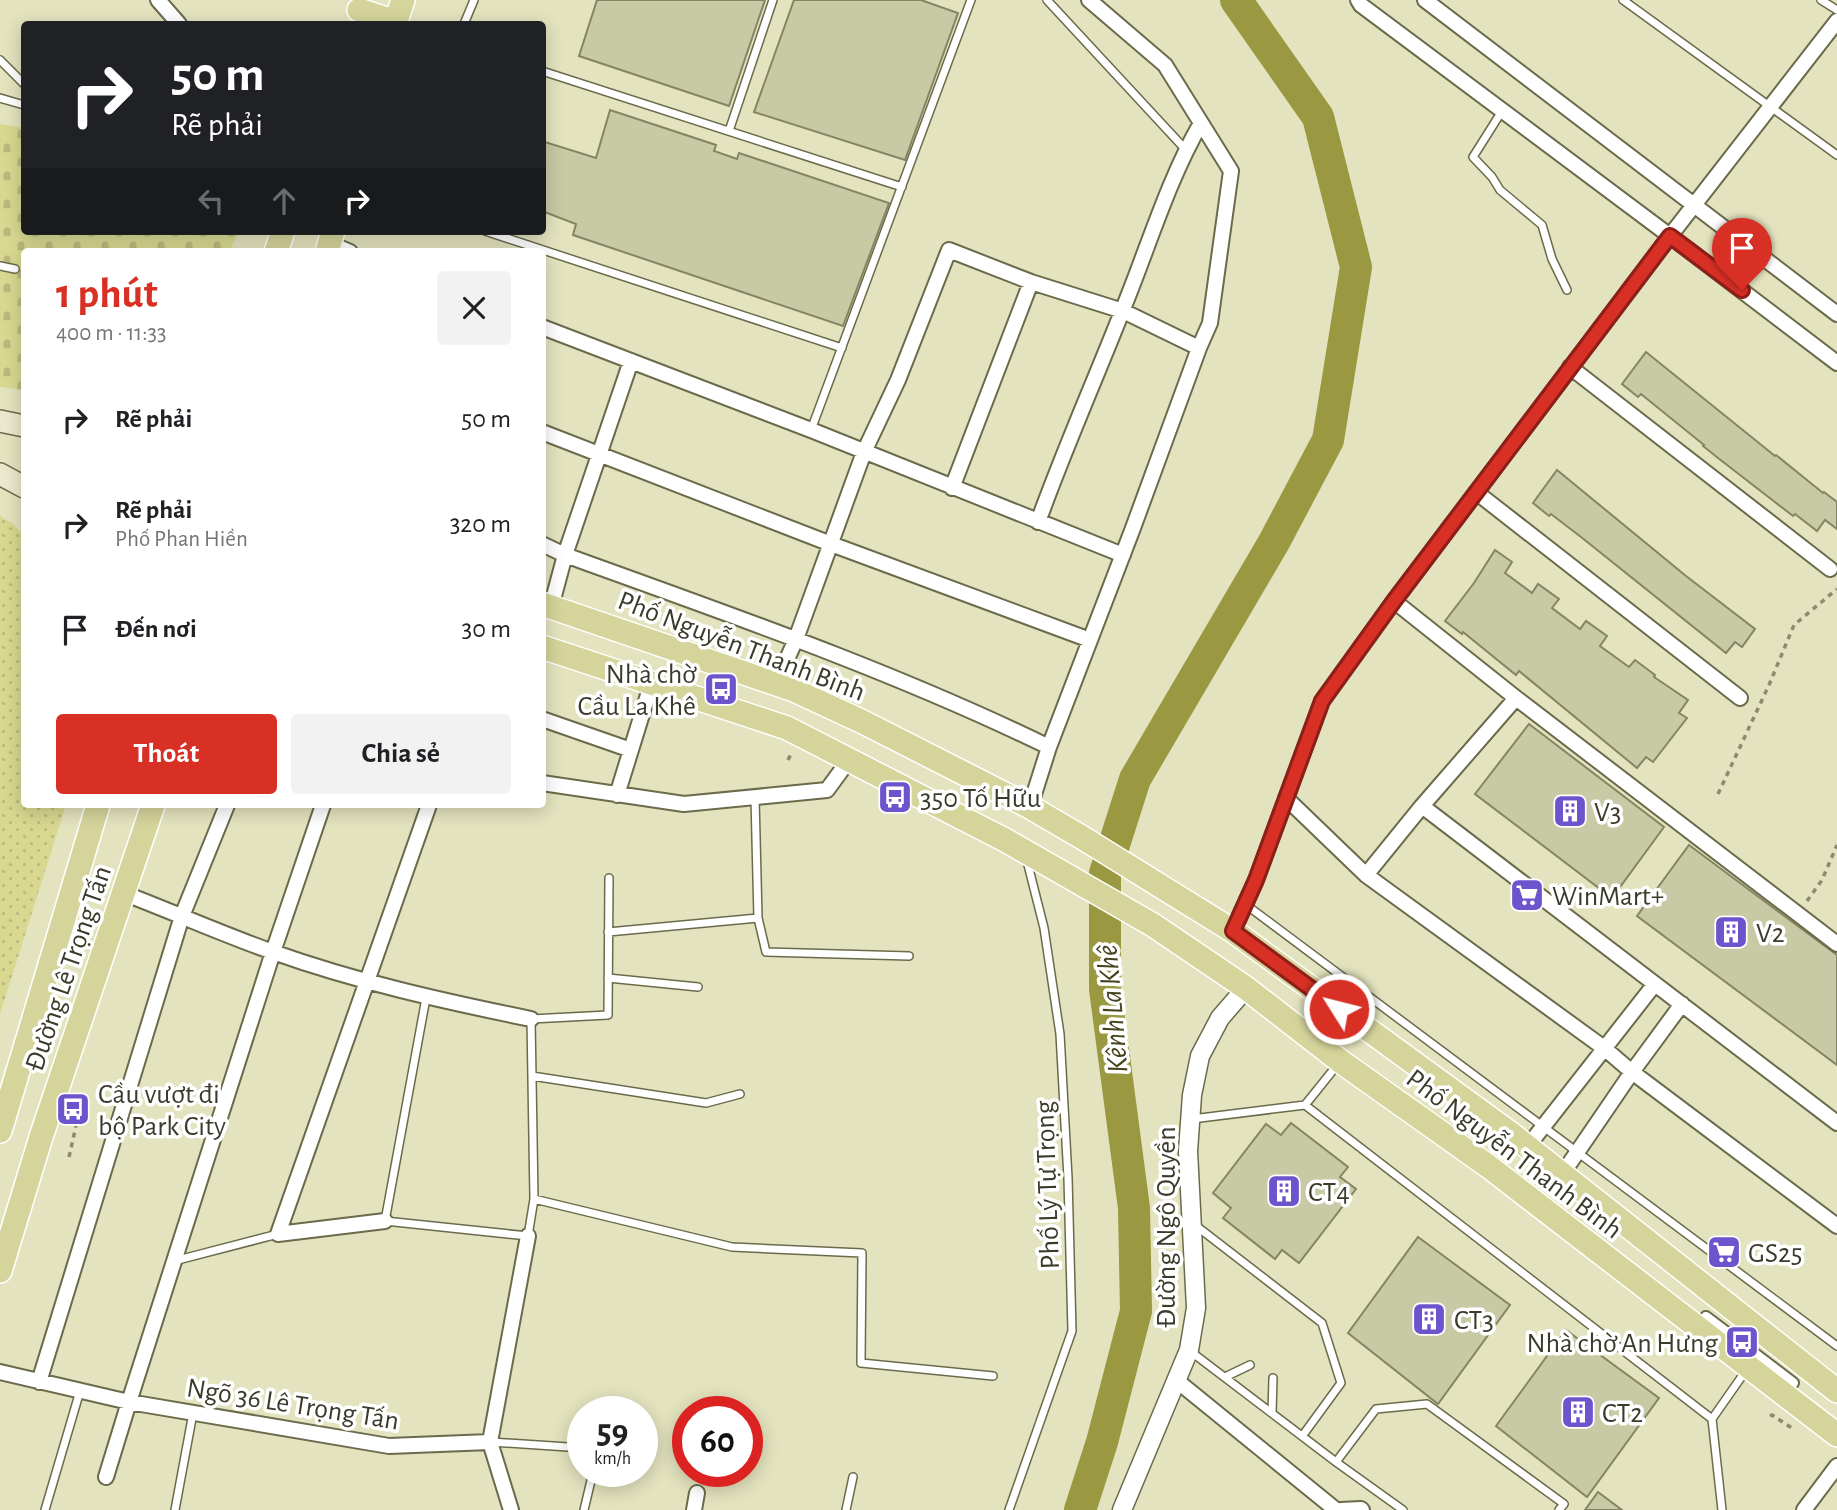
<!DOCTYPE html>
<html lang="vi">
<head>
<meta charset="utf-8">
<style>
  body { margin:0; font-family:"Alegreya Sans",sans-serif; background:#f2f2f2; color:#202124; height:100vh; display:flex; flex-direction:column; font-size:26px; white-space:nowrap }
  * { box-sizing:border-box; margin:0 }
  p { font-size:23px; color:#757577 }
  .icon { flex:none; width:38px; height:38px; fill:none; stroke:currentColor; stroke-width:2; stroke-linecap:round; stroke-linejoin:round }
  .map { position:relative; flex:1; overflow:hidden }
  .details { position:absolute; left:21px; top:248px; width:525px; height:560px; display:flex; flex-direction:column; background:#fff; border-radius:7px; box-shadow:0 4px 18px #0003 }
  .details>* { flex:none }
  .banner { position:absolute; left:21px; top:21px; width:525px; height:214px; border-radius:7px; box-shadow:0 4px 18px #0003; background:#202124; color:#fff; overflow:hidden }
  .speed { position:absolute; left:567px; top:1396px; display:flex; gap:14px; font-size:35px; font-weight:700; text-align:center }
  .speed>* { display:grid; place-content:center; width:91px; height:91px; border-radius:50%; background:#fff; box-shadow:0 4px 18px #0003; line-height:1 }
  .speed small { font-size:18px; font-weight:400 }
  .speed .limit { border:10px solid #d22; background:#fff; color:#111 }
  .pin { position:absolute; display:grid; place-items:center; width:60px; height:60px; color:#fff; margin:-72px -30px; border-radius:50% 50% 50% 0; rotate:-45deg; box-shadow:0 0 7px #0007 }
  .pin .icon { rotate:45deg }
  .me { position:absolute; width:77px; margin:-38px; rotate:306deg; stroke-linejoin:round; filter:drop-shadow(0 0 5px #0008) }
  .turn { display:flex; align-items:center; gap:24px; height:147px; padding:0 35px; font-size:32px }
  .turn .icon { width:91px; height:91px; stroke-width:2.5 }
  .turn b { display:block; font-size:49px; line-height:60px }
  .lanes { display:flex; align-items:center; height:66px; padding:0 35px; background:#0003; justify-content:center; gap:35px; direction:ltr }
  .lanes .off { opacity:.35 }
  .round { display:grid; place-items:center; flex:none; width:74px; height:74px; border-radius:7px; background:#f2f2f2 }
  .summary { display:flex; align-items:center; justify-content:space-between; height:119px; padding:0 35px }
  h1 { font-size:42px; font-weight:700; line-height:52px; color:#d93025 }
  .button { display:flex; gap:14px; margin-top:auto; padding:14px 35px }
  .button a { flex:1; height:80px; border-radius:7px; background:#d93025; color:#fff; font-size:28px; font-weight:700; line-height:80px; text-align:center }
  .button a+a { background:#f2f2f2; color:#202124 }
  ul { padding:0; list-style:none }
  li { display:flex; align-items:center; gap:21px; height:105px; padding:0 35px }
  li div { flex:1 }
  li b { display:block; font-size:26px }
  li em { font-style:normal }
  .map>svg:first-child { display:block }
</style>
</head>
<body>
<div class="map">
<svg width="1837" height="1510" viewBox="0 0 1837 1510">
  <defs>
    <pattern id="grass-dots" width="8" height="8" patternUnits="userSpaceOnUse" patternTransform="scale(1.75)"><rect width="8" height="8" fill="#d8d891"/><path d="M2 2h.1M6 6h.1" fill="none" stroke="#baba7d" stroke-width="1.8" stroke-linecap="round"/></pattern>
    <pattern id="cemetery-stones" width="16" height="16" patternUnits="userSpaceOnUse" patternTransform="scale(1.75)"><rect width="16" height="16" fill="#d8d891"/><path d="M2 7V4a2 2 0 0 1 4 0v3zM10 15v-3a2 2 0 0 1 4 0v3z" fill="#baba7d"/></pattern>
  </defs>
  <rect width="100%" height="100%" fill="#e3e3bf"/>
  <path fill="url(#grass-dots)" d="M0 516 13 524 24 535V805H66L0 1014Z"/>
  <path fill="url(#cemetery-stones)" d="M0 124 24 128V231H239L229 252H24V390L0 387Z"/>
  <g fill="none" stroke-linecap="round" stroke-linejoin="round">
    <path stroke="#9a9840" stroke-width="32" d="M1080 1510 1102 1442 1136 1311 1134 1208 1105 989V873L1135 779 1274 542 1328 440 1356 267 1318 117 1236 0"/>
  </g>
  <path fill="#c8c9a5" stroke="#858563" stroke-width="2" d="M597 0H765L729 106 579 56Z
    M794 0H921L958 13 905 160 754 112Z
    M610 110 716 145 714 151 737 159 739 153 889 203 843 326 573 235 576 224 542 211V141L596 158Z
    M1646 352 1775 456 1776 455 1823 493 1824 492 1837 502V529L1825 520 1817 531 1795 514 1793 516 1718 458 1703 446 1704 445 1641 394 1638 397 1622 384Z
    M1557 470 1686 576 1755 629 1742 647 1735 642 1726 653 1581 537 1551 514 1549 516 1533 503Z
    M1495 550 1512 562 1505 573 1532 593 1538 584 1559 599 1552 608 1580 629 1586 621 1607 636 1600 646 1629 667 1635 660 1655 675 1654 677 1688 700 1679 713 1687 718 1653 762 1646 757 1637 768 1519 671 1516 675 1463 632 1462 634 1445 621 1474 583Z
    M1529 724 1664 827 1612 898 1475 794Z
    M1689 845 1837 955V1065L1637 916Z
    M1291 1123 1348 1167 1340 1177 1356 1189 1299 1263 1282 1250 1275 1259 1223 1218 1231 1208 1213 1193 1266 1124 1281 1135Z
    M1418 1237 1510 1305 1438 1404 1348 1333Z
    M1566 1330 1659 1398 1587 1497 1496 1426Z
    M1598 1492 1622 1510H1585Z"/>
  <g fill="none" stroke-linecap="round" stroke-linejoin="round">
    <g stroke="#6b6b4b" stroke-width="10">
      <path id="service" d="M1047 0 1186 150
        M1623 0 1837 155
        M1821 0 1837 10
        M464 24 474 0
        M0 60 24 84
        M542 71 902 187
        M0 98 24 105
        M1502 111 1473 157 1492 177 1500 190 1542 225 1552 259 1567 290
        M729 131 773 0
        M485 231 842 348
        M0 266 15 269
        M811 430 971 0
        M755 798 758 918
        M1245 904 1837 1346
        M608 932 758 918 766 952 909 956
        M608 978 698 987
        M426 998 385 1221 528 1236 534 1199 531 1019 608 1015 609 878
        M532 1076 706 1103 740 1094
        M1305 1105 1712 1419
        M1192 1119 1305 1105 1338 1064
        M534 1199 732 1247 862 1253 861 1363 993 1376
        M1195 1225 1322 1323 1341 1383 1303 1435
        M174 1261 278 1234
        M1190 1351 1336 1462 1403 1510
        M1225 1377 1250 1365
        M1272 1413 1273 1378
        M491 1442 583 1448
        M1336 1462 1376 1409 1427 1404 1564 1504 1559 1510
        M45 1510 80 1391
        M175 1510 193 1413
        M584 1510 593 1472
        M846 1510 853 1477
        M1009 1510 1072 1331 1068 1178 1060 1034 1044 928 1026 857
        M1722 1510 1712 1419 1747 1369"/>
    </g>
    <g stroke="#6b6b4b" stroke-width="14">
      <path id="pedestrian" d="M1706 1317 1793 1383"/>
    </g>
    <g stroke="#6b6b4b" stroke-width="18">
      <path id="minor" d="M158 0 179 24
        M1358 0 1361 5 1670 236 1837 363
        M1425 0 1837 314
        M329 243 350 252
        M542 327 811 430 1123 555
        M1570 367 1830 569
        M542 432 831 544 1090 640
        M952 488 1031 282
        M1476 492 1740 698
        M1038 522C1064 450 1095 380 1123 309 1148 248 1168 180 1201 123
        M542 544 565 555C728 614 893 671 1049 747
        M1394 601 1516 698 1837 944
        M551 607 565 555 631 361
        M776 684 796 639 864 452 898 380 949 250 1031 282 1123 311 1199 348
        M542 719 631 750
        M542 783 684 804 827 790 849 760
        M617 795 652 682
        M1286 798 1366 875 1604 1048 1632 1072 1837 1226
        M1422 806 1837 1123
        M1030 807 1049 747 1133 528 1199 348 1210 323 1231 171 1165 65 1089 0
        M1366 875 1422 806 1516 698
        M123 893C173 912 222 934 273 952 357 982 443 1001 531 1019
        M1233 931 1256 880 1322 701 1394 601 1670 236 1837 21
        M1528 1146 1654 985
        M1563 1173 1632 1072 1682 1004
        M385 1221 278 1234 429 805
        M0 1372 129 1402 389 1446 490 1442
        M1176 1380 1336 1510
        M39 1382 182 916 227 805
        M106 1477 129 1402 273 952 323 805
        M511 1510 490 1442 528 1236
        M694 1510 697 1493
        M1341 1510 1361 1509 1362 1510
        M1804 1510 1837 1466"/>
    </g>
    <g stroke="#6b6b4b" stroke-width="21">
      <path id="tertiary" d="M1122 1510 1189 1350 1196 1308 1188 1151 1192 1095 1200 1056 1220 1018 1246 988"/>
    </g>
    <g stroke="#6b6b4b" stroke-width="24">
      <path id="secondary" d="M0 421 24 426
        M0 474 24 487"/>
    </g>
    <g stroke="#fff" stroke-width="26">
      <path id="primary" d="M359 10 396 22
        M395 24 403 0
        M276 252 283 231
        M327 252 333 231
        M542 604 794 690 863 722 1030 807 1083 838 1233 931 1510 1133 1837 1391
        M542 647 787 728 1005 840 1153 925 1246 988 1340 1061 1488 1166 1837 1435
        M0 1131 98 805
        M0 1271 41 1137 153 805"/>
    </g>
    <path stroke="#8b8b72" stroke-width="3.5" stroke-dasharray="5 5" stroke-linecap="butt" d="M788 760 791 754 793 755
      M1718 794 1769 685 1794 625 1837 589
      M1807 901 1822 880 1837 845
      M69 1157 76 1126
      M1770 1416 1772 1415 1795 1430"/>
    <use href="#service" stroke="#fff" stroke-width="7"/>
    <use href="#pedestrian" stroke="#fff" stroke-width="10"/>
    <use href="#minor" stroke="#fff" stroke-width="14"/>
    <use href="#tertiary" stroke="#fff" stroke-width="18"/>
    <use href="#secondary" stroke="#eae9cd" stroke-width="21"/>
    <use href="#primary" stroke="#d5d49b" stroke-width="23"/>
  </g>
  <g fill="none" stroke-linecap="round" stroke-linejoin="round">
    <g stroke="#8d1f18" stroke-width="18">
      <path id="route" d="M1339 1009 1233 931 1256 880 1322 701 1394 601 1670 236 1742 290"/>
    </g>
    <use href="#route" stroke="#d93025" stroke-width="12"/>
  </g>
  <defs>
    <g id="bus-square" transform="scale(1.75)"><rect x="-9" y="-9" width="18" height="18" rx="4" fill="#6c54cd" stroke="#fff"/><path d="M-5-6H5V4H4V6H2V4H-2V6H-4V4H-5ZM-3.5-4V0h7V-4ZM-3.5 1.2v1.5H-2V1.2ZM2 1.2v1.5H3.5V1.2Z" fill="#fff"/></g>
    <g id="building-square" transform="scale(1.75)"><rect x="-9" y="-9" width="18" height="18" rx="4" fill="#6c54cd" stroke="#fff"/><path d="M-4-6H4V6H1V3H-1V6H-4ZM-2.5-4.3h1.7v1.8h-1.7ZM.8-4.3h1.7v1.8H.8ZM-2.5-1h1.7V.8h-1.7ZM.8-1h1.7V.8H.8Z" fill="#fff"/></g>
    <g id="supermarket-square" transform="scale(1.75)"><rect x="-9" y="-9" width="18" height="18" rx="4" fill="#6c54cd" stroke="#fff"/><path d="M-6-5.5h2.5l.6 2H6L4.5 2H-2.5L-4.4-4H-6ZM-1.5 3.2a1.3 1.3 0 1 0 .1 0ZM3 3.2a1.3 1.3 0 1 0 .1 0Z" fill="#fff"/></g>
  </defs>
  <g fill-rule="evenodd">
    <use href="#bus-square" x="721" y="689"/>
    <use href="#bus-square" x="895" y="797"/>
    <use href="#building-square" x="1570" y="811"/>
    <use href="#supermarket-square" x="1527" y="895"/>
    <use href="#building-square" x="1731" y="932"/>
    <use href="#bus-square" x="73" y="1109"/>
    <use href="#building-square" x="1284" y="1191"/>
    <use href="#supermarket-square" x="1724" y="1252"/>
    <use href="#building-square" x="1429" y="1319"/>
    <use href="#bus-square" x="1742" y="1342"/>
    <use href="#building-square" x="1578" y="1412"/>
  </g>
  <g text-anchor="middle" stroke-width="7" stroke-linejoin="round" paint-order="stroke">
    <g font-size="28" fill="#3b3b2c" stroke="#fff">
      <text transform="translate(742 645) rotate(21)" y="10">Phố Nguyễn Thanh Bình</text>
      <text transform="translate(67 968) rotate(-71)" y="10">Đường Lê Trọng Tấn</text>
      <text transform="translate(1515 1153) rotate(37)" y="10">Phố Nguyễn Thanh Bình</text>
      <text transform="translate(1046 1185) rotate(-92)" y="10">Phố Lý Tự Trọng</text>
      <text transform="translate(1165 1227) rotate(-90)" y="10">Đường Ngô Quyền</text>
      <text transform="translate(293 1403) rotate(9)" y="10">Ngõ 36 Lê Trọng Tấn</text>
    </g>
    <g font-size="28" fill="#3b3b2c" stroke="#fff" text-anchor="start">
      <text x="696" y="683" text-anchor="end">Nhà chờ<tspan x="696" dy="32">Cầu La Khê</tspan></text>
      <text x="920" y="807">350 Tố Hữu</text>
      <text x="1594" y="821">V3</text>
      <text x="1552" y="905">WinMart+</text>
      <text x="1756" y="942">V2</text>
      <text x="98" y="1103">Cầu vượt đi<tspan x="98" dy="32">bộ Park City</tspan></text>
      <text x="1308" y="1201">CT4</text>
      <text x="1748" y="1262">GS25</text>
      <text x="1454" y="1329">CT3</text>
      <text x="1718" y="1352" text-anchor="end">Nhà chờ An Hưng</text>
      <text x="1602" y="1422">CT2</text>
    </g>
    <g font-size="30" font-style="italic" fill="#45441f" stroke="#fff">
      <text transform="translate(1112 1009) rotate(-95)" y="10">Kênh La Khê</text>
    </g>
  </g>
</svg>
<div class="speed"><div>59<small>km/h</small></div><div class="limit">60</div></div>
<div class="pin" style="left:1742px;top:290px;background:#d93025"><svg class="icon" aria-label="arrive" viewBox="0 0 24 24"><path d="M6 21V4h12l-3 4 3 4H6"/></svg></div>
<svg class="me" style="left:1339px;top:1009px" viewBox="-20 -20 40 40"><circle r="17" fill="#d93025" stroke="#fff" stroke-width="3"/><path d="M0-11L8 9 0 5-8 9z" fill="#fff"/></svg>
<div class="banner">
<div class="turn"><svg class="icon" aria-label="right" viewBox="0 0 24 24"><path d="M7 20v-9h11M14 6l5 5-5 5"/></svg><div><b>50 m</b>Rẽ phải</div></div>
<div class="lanes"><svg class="icon off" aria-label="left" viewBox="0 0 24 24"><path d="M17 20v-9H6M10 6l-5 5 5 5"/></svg><svg class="icon off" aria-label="ahead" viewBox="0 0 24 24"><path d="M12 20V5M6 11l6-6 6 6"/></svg><svg class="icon" aria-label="right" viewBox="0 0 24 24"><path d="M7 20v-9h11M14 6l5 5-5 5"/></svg></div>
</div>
<section class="details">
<div class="summary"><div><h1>1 phút</h1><p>400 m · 11:33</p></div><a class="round"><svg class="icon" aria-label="close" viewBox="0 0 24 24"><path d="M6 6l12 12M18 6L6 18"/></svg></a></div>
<ul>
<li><svg class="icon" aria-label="right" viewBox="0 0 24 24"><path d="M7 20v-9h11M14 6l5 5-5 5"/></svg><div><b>Rẽ phải</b></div><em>50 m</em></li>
<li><svg class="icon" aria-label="right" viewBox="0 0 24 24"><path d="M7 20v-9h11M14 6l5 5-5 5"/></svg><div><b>Rẽ phải</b><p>Phố Phan Hiền</p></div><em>320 m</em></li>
<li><svg class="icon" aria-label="arrive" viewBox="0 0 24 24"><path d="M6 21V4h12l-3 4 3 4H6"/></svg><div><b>Đến nơi</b></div><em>30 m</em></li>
</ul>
<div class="button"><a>Thoát</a><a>Chia sẻ</a></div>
</section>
</div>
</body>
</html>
